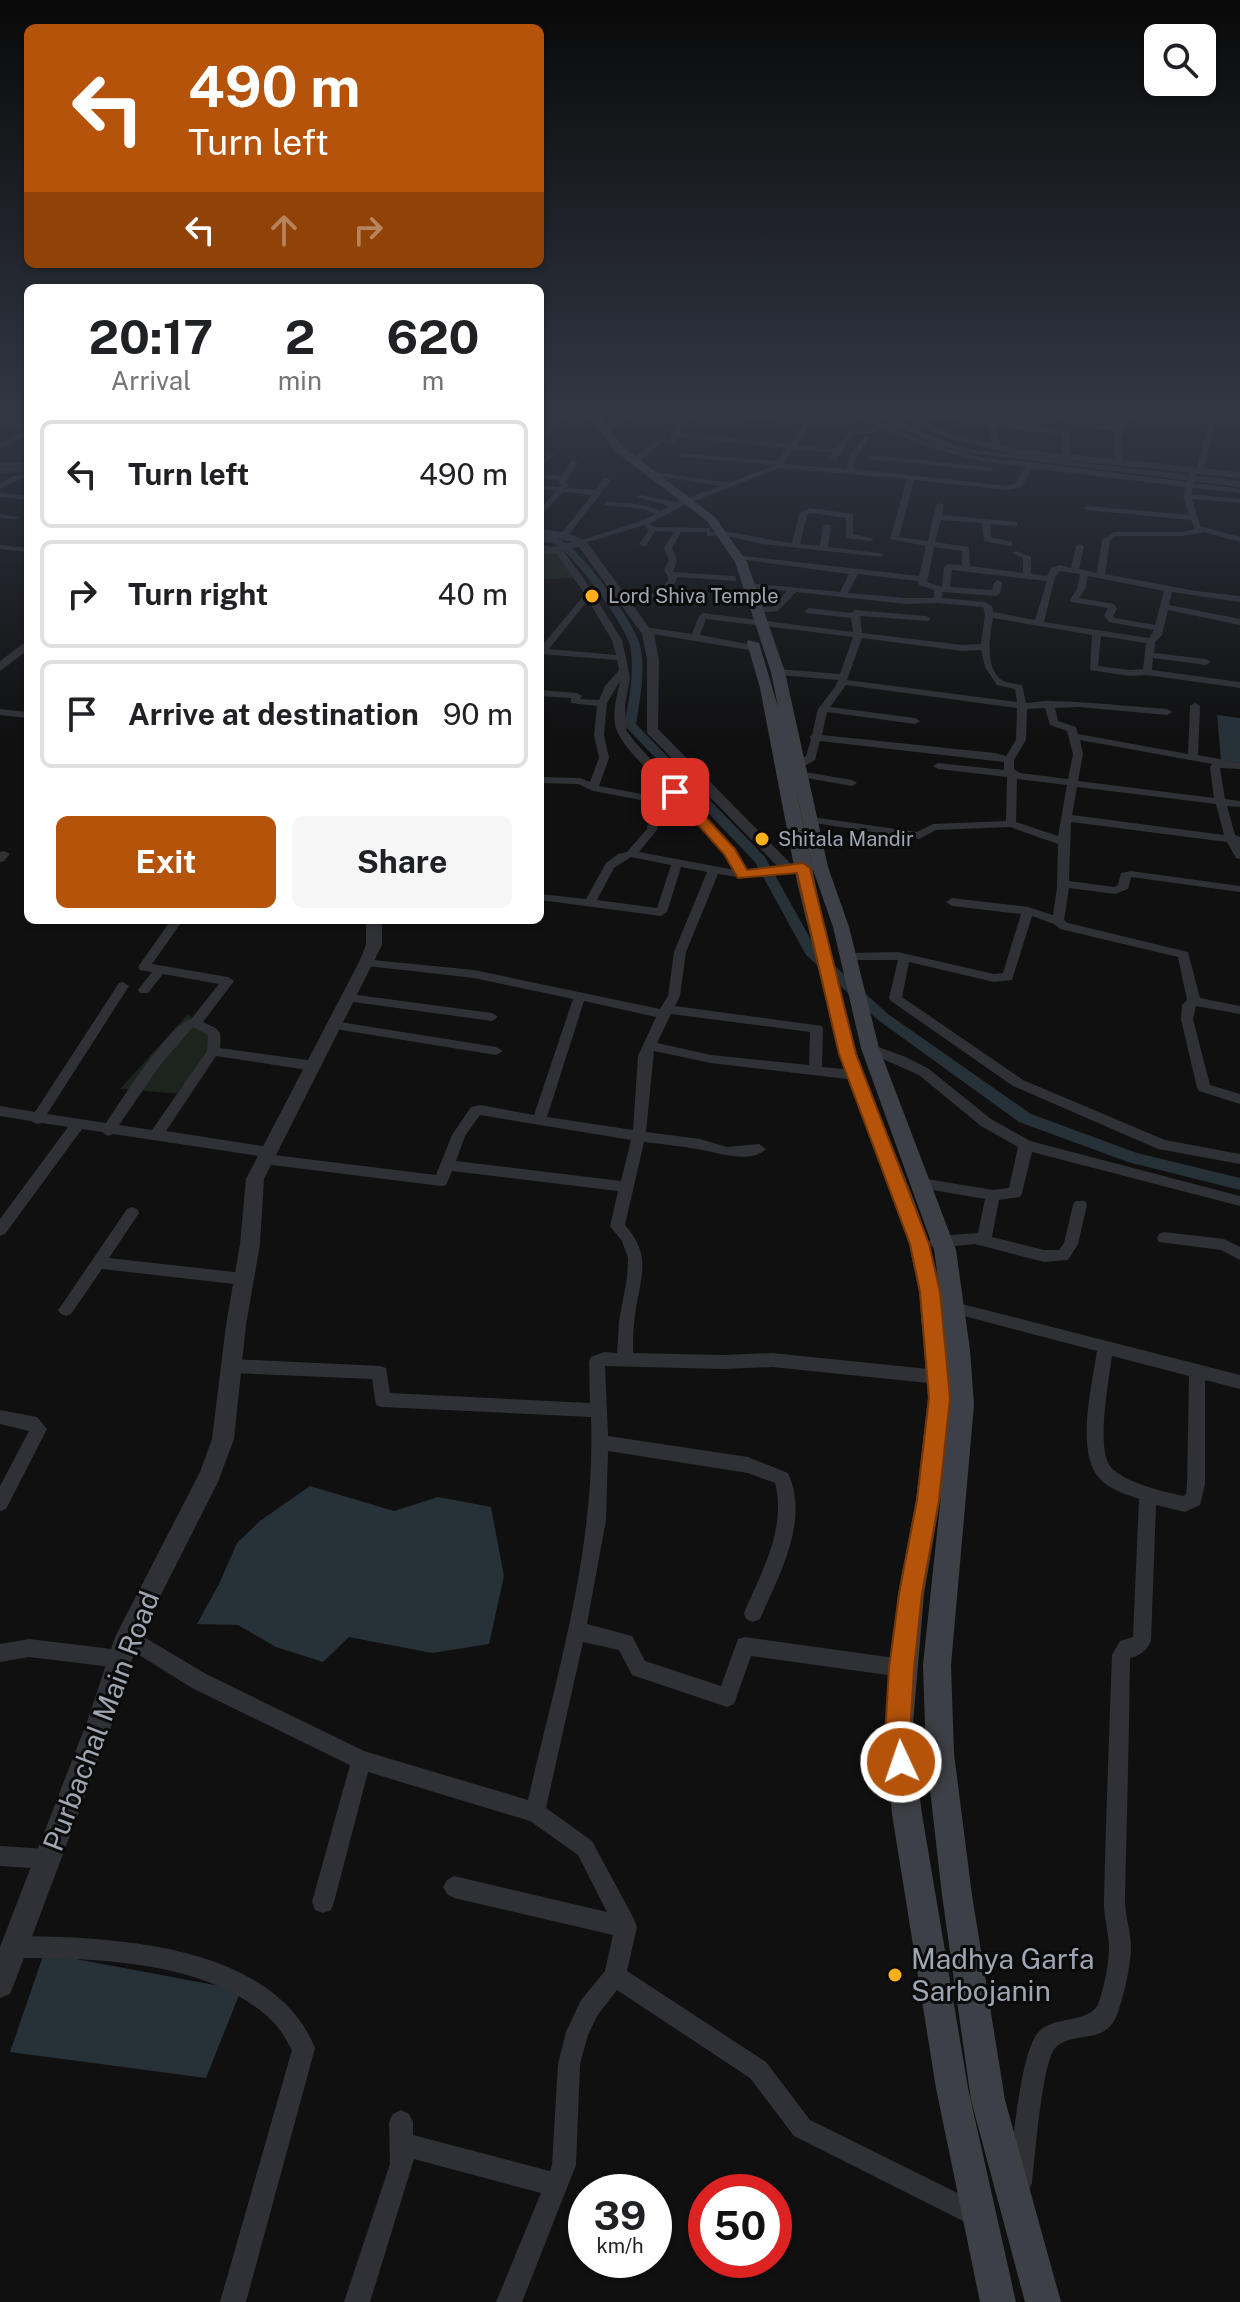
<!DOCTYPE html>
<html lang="en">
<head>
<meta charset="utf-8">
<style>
  body { margin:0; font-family:"Public Sans",sans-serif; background:#f6f6f6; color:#202124; height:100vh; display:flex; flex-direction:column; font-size:30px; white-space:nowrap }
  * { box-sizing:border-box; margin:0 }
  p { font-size:26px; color:#757577 }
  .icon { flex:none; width:44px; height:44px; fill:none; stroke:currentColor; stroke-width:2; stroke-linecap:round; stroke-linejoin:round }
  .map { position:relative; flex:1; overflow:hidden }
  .panel { position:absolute; left:24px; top:284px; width:520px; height:640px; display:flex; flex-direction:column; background:#fff; border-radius:12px; box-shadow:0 2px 6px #0004 }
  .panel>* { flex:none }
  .banner { position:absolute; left:24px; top:24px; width:520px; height:244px; border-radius:12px; box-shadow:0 2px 6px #0004; background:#b45309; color:#fff; overflow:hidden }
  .fabs { position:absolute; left:1144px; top:24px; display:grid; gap:16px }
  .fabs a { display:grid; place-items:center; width:72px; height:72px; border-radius:12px; background:#fff; box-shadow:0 2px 6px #0004; font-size:40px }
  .speed { position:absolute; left:568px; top:2174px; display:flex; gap:16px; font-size:40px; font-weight:700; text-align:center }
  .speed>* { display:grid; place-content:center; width:104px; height:104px; border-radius:50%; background:#fff; box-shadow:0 2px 6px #0004; line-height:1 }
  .speed small { font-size:20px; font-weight:400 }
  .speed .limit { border:12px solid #d22; background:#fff; color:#111 }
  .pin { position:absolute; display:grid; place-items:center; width:68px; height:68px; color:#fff; margin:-34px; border-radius:16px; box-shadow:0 4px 12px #0006 }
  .me { position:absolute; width:88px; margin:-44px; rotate:357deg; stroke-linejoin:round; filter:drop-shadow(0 0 6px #0008) }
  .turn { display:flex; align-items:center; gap:28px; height:168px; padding:0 32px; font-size:36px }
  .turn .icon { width:104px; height:104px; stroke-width:2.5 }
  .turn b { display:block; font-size:56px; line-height:68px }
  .lanes { display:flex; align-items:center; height:76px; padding:0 32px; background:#0003; justify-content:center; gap:40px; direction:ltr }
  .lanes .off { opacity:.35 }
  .eta { display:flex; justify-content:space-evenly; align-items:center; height:136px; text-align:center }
  .eta b { font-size:48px; font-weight:700; line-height:56px }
  .button { display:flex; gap:16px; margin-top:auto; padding:16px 32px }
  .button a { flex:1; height:92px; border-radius:12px; background:#b45309; color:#fff; font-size:32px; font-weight:700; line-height:92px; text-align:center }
  .button a+a { background:#f6f6f6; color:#202124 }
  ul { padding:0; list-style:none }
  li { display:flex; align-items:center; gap:24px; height:108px; margin:0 16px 12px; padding:0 16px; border:4px solid #e0e0e0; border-radius:12px }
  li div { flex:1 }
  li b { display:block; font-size:30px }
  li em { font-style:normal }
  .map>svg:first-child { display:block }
</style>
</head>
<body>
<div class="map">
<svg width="1240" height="2302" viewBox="0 0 1240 2302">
  <rect width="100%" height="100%" fill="#101011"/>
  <path fill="#1c241d" d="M558 551 582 578 540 579V554Z
    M188 1014 219 1043 183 1094 120 1089Z"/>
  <path fill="#273138" d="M1217 715 1240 718V763L1221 760Z
    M310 1486 394 1511 438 1497 491 1507 504 1576 489 1644 432 1653 349 1637 323 1662 276 1647 238 1625 197 1624 219 1584 237 1543 260 1521Z
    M44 1953 241 1990 206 2078 10 2052Z"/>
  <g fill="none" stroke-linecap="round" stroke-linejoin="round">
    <path fill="#273138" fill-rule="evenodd" d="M872 414H883L940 440 968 449 1240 481V487L967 453 934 444Z
      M28 466V472L0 473V467Z
      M540 536C549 536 556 537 564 542 584 555 634 621 640 645 646 670 640 699 636 724L765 857 816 949 888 1014 1031 1114 1137 1153 1240 1178V1190L1128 1162 1019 1122 878 1020 806 955 755 862 624 725C629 700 635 671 630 645 625 625 572 550 552 543 549 542 543 542 540 542Z"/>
    <path fill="#303136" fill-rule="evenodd" d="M559 414H566L547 435H543V433Z
      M621 414H628L617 426 601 430 598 428 613 423Z
      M684 414H691L679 432 790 444 804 425 724 414H749L807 421 811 414H818L797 445 836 449 850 430H869L876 426 852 414H862L928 443 983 458 1031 462 1187 482 1190 470 1196 471 1208 426 1207 414H1213L1214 426 1203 472 1196 474 1194 483 1240 489V493L1193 488 1191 494 1240 499V503L1192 499 1200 526 1240 537V542L1204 532 1183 536H1116L1110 541 1105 574 1196 591 1240 596V602L1172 592 1169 605 1240 619V625L1168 610 1162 635 1155 642 1154 653 1206 659 1211 662 1206 665 1153 658 1152 670 1240 682V688L1147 675 1130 676 1090 670 1092 635 993 618C990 635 984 669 1003 681 1007 683 1017 684 1022 685L1026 703C1035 703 1044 700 1051 701 1089 702 1129 706 1167 709L1172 712 1167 715 1079 707 1055 708 1058 721 1076 727 1078 734 1188 754 1190 706 1195 703 1200 706 1198 755 1240 763V769L1220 768 1225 799 1240 801V807L1227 806 1235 835 1240 837V859L1236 858 1227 842 1071 822 1069 881 1114 887 1118 885 1121 873 1131 871 1240 886V892L1131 877 1128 889 1115 894 1069 888 1064 920 1068 923 1188 952 1200 998 1240 1006V1014L1196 1006 1193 1019 1210 1085 1240 1094V1104L1199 1091 1197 1088 1181 1019 1182 1005 1187 1000 1178 957 1060 929 1054 924 1032 916 1012 980 994 982 909 962 902 997 1023 1080 1165 1140 1240 1154V1164L1158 1149 1013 1086 891 1001 889 998 898 960H843L841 957 847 953 898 952 994 974 1003 973 1021 914 952 906 946 902 952 898 1028 907 1053 915 1057 888 1058 844 1010 827 936 830 919 839 808 822V818L812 817 917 832 933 824 1006 821 1007 777 938 769 933 766 938 763 1004 770V762L820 741 815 760 801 768H793V764L806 756 811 739 809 737 812 735 818 709 835 687 838 680 778 675 773 672 778 669 840 674 853 637 706 619 700 635 758 646V650L755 651 641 632 640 630 644 627 692 634 699 616 703 613 853 632 851 618 806 613 805 611 809 608 851 613 855 610 926 616 930 619 929 621 860 616 862 633 963 645 981 644 985 614 983 607 938 603 906 604 796 592 778 611 756 613 752 610 756 607H773L787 591 749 588 746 587V583L840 592 849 574 739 559H736V555L919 576 926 546 890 539 907 479 779 468 682 506 649 524 655 527 707 528H710V532C735 530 765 540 792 543L799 514 809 508 853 514V534L874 539 870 541 846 538V518L810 513 807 515 800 544 820 546 823 526 827 524 831 526 828 547 879 553 883 555 882 557 762 544 723 535 707 536V532H681L672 548 677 560 673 572 733 576 736 577V581L678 577 667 596 661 599 615 597V593L618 592 657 594 661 592 669 578 664 570 669 560 664 548 674 532 655 531 646 546H643L639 544 649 530 644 525 579 545V541L641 521 655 514 643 509 605 505V501L644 505 661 511 670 506 637 497 641 495 676 502 721 486 652 475H649V471L729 483 775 465 681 457 678 453 778 461 787 448 679 437 674 444 662 442 638 463H632V459L658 438 669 440 673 436 670 434ZM882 428C932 451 971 461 1025 467L1016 483 1008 486 854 469 856 458 869 438 865 436 848 458 847 469 783 464 794 449 833 453 829 458 836 460 854 433 870 434ZM1032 468 1186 487 1183 496 1189 515 1087 506 1083 508 1087 510 1191 520 1195 529 1183 532H1114L1102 540 1097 573 1079 569 1084 546 1080 544 1076 546 1071 568 1060 565 1051 568 1047 576 1031 574V557L1016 551 1012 553 1023 558V573L970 566 969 547 935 542 941 520 982 523 984 541 1009 546H1012V542L991 537 990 524 1014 526H1017V522L942 515 944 505 940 503 936 505 928 541 899 537 914 480 1008 490 1022 487ZM934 547 962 551V565L948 564 944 567 942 587 927 582ZM952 570 1047 581 1035 620 993 612 992 606 985 602 942 598V592L996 596 1000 593 1002 583 998 580 994 583 992 590 950 587ZM1060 571 1080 574 1077 589 1070 600 1071 602 1108 608 1104 616 1109 622 1154 630 1149 638 1044 622 1055 577ZM858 574 918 581 919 585 934 590V598H906L848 593ZM1088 576 1164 591 1155 625 1115 618 1113 616 1117 609 1114 604 1079 598 1085 589ZM1101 636 1146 643 1143 669 1130 670 1098 666ZM862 638 963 651 981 650 985 667 997 685 1015 689 1017 702 847 680ZM846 685 1017 708 1016 740 1006 756 995 753 822 735 827 712 915 724 920 721 915 718 830 707ZM1045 708 1050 725 1067 731 1073 754 1068 779 1020 773 1014 769V760L1026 740 1027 709ZM1080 740 1212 764 1210 767 1214 798 1078 781 1083 754ZM1017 779 1067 785 1058 836 1016 822ZM1077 787 1216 804 1224 835 1072 815Z
      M897 414H922L1062 430 1070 435V457L1066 459 1062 457V436L1060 434 995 427 1001 448 997 450 993 448 989 428 991 426Z
      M1050 414H1060L1078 422 1119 427 1126 414H1133L1121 437 1123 463 1119 465 1115 463 1113 437 1117 431 1077 426Z
      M0 420 28 425V429L0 424Z
      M28 430V435L0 449V444Z
      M540 451 555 454 540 469V462L546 456 540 455Z
      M871 455 990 467 994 469 990 471 868 459V455Z
      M571 460 578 462 566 482 569 485 567 488 595 490 604 478 611 480 567 537H564L560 535 592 495 563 492 540 516V509L556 491 540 489V485L559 487 561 485 558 480 540 478V474L562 476Z
      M0 462H28V466H0Z
      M28 474V478L18 480 0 489V484L13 476Z
      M0 493 28 496V500L0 497Z
      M0 514 19 517 15 519 0 518Z
      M0 545 28 548V552L0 549Z
      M540 545 561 548 584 579 622 640 630 678 625 705 626 730 635 742 734 850 746 871 787 865 793 868 787 871 743 878 718 874 686 952 680 996 675 1006 822 1026 823 1029 822 1067 855 1070 862 1075 855 1080 711 1063 654 1051 646 1132 700 1139 727 1147 759 1144 766 1149C749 1165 717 1152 697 1149 680 1146 662 1144 644 1142L625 1225C653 1257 640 1277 635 1315 633 1327 633 1340 633 1353L723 1355 772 1353 938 1370 944 1372 946 1377 944 1382 938 1384 772 1367 723 1369 605 1366 608 1436 748 1457 788 1473C810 1521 779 1575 760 1619L753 1622 746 1619 744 1613C761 1573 787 1528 775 1483L748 1473 608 1451 606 1520 587 1624 632 1636 645 1661 721 1686 738 1639 745 1637 902 1659 909 1661 912 1668 909 1675 902 1677 751 1656 734 1704 727 1707 632 1675 619 1650 583 1642 546 1808 592 1841 634 1919 637 1927 627 1971 766 2062 810 2120 986 2207 989 2216 986 2225 977 2228 794 2136 750 2078 617 1990 597 2016 588 2035 580 2064 576 2165 522 2302H496L541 2193 414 2159 370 2302H344L390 2164 389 2122 393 2114 401 2110 409 2114 413 2122V2135L550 2171 552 2165 558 2064 566 2032 581 2000 605 1971 613 1935 454 1898 447 1894 443 1887 447 1880 454 1876 607 1912 578 1855 530 1821 368 1772 334 1902 331 1910 323 1913 315 1910 312 1902 350 1765 192 1688 120 1643 118 1637 120 1631 127 1628 134 1631 206 1674 364 1751 528 1800C557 1674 596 1547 591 1417L382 1407 376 1405 372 1379 232 1373 226 1371 224 1366 226 1361 232 1359 380 1366 386 1368 390 1393 590 1403 589 1362 591 1357 604 1352 617 1353 619 1321 627 1278 628 1258 622 1241 610 1226 618 1191 452 1171 446 1185 441 1186 264 1164 259 1163 257 1159 259 1156 113 1134 108 1136 102 1132 82 1129 5 1234 0 1236V1219L68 1127 42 1123 37 1124 31 1121 0 1116V1106L35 1112 119 983 123 982 129 986 47 1114 106 1123C121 1101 169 1024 191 1019L219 984 163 974 148 993H140L138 990 152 972 140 970 138 967 171 920H183L152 964 228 977 234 981 203 1022C219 1030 222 1028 220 1048L314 1061 321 1066 314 1071 216 1056 166 1131 269 1147 274 1148 276 1152 274 1155 436 1175 452 1135 471 1107 480 1105 534 1115 573 999 474 978 367 966 361 962 363 959 474 970 660 1009 668 996 674 952 707 872 681 867 667 912 661 916 540 900V894L586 899 606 863 618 854 627 852 647 829 649 816 657 803 593 791 578 784 540 783V777L580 778 590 782 599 758 594 735 597 706 571 703V698L540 696V690L577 693 582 696 580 699 599 700 605 686 619 670 617 660 540 654V648L585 594 555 552 540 549ZM588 600 612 640 616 655 549 649ZM620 681C617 695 611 717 617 731 624 749 657 779 671 794L662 798 599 786 609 758 604 735 607 703ZM674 797 725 853 735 870 639 852 657 830 661 812ZM631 857 671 865 657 908 597 900 614 868ZM584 1001 656 1017 638 1056 633 1130 547 1117ZM671 1014 810 1032 809 1065 711 1055 657 1043ZM193 1027 208 1035 207 1051 152 1130 119 1125 161 1064ZM480 1115 631 1140 621 1181 456 1161 465 1136Z
      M0 709 28 712V718L0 715Z
      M799 771 852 780 857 783 852 786 795 776V772Z
      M4 851 10 854 4 861 0 862V852Z
      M350 994 492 1013 498 1017 492 1021 346 1001 344 998Z
      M334 1021 496 1047 503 1051 496 1055 329 1028 328 1025 329 1022Z
      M870 1044 906 1057 929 1069 991 1119 1030 1141 1240 1196V1206L1032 1152 1022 1193 1020 1197 999 1200 992 1237 1044 1250H1059L1064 1243 1073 1205 1075 1201H1085L1087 1205 1078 1244 1068 1260 1044 1262 975 1244 936 1248 931 1246 929 1242 931 1238 936 1236 978 1233 985 1199 921 1188 916 1187 914 1183 916 1179 921 1178 993 1190 1009 1188 1018 1147 981 1126 919 1075 865 1051 863 1048Z
      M132 1207 137 1209 139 1213 109 1258 243 1273 248 1275 251 1279 248 1283 243 1285 102 1269 71 1314 66 1316 61 1314 58 1310 61 1306 127 1209Z
      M1164 1232 1224 1239 1240 1247V1260L1221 1250 1159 1242 1157 1238 1159 1234Z
      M954 1302 1240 1375V1389L1205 1380V1484L1200 1505 1185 1512 1156 1505 1151 1641C1147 1650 1140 1656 1130 1658 1129 1737 1127 1816 1125 1895 1124 1913 1131 1931 1131 1949 1130 1969 1125 1990 1119 2009 1108 2048 1076 2029 1056 2047 1042 2060 1035 2159 1032 2183L1028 2191 1020 2195 1012 2191 1008 2183C1012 2151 1020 2056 1037 2034 1052 2014 1091 2025 1099 2002 1104 1986 1109 1965 1109 1948 1109 1932 1103 1916 1104 1899 1106 1818 1109 1736 1112 1655L1120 1641 1133 1637 1139 1499C1126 1494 1110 1490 1100 1479 1075 1453 1092 1385 1097 1351L949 1312 946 1308 949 1304ZM1112 1356 1189 1376 1187 1484 1186 1494 1184 1496C1164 1492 1122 1482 1110 1466 1096 1448 1109 1379 1112 1356Z
      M0 1410 37 1417 47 1429 6 1509 0 1511V1486L29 1431 0 1424Z
      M29 1639 120 1650 127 1652 129 1659 127 1666 120 1668 29 1657 0 1662V1644Z
      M0 1846 47 1849 54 1852 57 1859 54 1866 47 1869 0 1866Z
      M17 1936C113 1937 272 1943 315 2048L246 2302H220L292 2050C287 2042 282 2031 275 2024 215 1961 98 1958 17 1958L9 1955 6 1947 9 1939Z"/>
    <path fill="#303136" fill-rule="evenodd" d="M893 414H905L955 435 1017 449 1240 472V478L1017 455 949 439Z
      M540 529 568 533 586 541 654 634 659 660 658 729 791 864 808 865V871H782L647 733V660L642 634 579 547 540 556V550L572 542 540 535Z
      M28 640V650L0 671V661Z
      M366 920H382V945L264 1179 260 1244 246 1325 234 1439 218 1482 138 1640 114 1719 14 1984 10 1994 0 1998V1947L88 1719 115 1637 200 1472 212 1439 226 1325 240 1244 246 1179 359 962 366 945Z"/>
    <path fill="#3e4047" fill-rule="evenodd" d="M588 414H598L624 448 715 517 747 562 785 672 828 867 849 927 879 1048 956 1250 970 1350 974 1405 951 1665 954 1754 972 1895 1005 2100 1061 2302H1025L971 2100 942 1895 926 1754 923 1665 941 1495 924 1594 912 1736 922 1814 968 2088 1016 2302H980L936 2088 892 1814 884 1736 898 1594 916 1500 928 1398 919 1292 909 1244 839 1054 797 882 760 688 747 643 748 640 759 643 778 707 771 672 735 562 707 521 616 452ZM795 785 812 867 833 927 861 1048 934 1250 938 1279C921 1201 882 1130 857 1054 829 966 815 875 795 785Z"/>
  </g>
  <linearGradient id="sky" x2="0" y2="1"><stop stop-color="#090909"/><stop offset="0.56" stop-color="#313743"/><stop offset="1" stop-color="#313743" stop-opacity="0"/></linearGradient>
  <rect width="1240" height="737" fill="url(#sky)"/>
  <path fill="#b45309" stroke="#753606" stroke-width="2" d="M675 788 680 789 735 849 747 870 803 863 810 868 856 1054 929 1244 940 1292 950 1398 939 1500 922 1594 914 1668 910 1736 914 1762 910 1771 901 1775 891 1771 885 1736 889 1668 899 1594 917 1500 929 1398 920 1292 910 1244 839 1054 797 873 738 878 724 854 669 792Z"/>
  <g fill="#ffaf1a" stroke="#0b0b0c" stroke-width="3">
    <circle cx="592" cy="596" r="8"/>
    <circle cx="762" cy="839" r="8"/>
    <circle cx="895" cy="1975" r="8"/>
  </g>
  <g text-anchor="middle" stroke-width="6" stroke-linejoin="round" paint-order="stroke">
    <g font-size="20" fill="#9fa6b3" stroke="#0b0b0c" text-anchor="start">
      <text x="608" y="603">Lord Shiva Temple</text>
      <text x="778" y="846">Shitala Mandir</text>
    </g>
    <g font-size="28" fill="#9fa6b3" stroke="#0b0b0c">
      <text transform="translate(101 1721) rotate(-69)" y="10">Purbachal Main Road</text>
    </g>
    <g font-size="28" fill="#9fa6b3" stroke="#0b0b0c" text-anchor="start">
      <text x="911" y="1969">Madhya Garfa<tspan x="911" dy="32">Sarbojanin</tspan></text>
    </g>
  </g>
</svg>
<div class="fabs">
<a><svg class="icon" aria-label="search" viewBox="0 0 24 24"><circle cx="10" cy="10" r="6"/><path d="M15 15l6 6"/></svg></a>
</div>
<div class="speed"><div>39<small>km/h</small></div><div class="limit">50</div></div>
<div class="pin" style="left:675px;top:792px;background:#d93025"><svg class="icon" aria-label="arrive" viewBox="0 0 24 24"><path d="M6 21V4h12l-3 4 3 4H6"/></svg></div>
<svg class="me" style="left:901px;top:1762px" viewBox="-20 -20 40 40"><circle r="17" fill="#b45309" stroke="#fff" stroke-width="3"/><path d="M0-11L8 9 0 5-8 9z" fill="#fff"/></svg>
<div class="banner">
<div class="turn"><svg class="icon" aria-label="left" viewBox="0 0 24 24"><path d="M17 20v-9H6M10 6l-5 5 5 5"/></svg><div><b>490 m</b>Turn left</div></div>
<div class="lanes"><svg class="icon" aria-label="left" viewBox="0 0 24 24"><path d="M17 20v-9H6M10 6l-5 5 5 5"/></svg><svg class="icon off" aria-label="ahead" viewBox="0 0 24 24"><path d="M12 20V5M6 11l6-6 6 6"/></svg><svg class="icon off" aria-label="right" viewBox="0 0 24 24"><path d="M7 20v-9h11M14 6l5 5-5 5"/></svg></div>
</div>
<section class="panel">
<div class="eta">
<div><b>20:17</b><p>Arrival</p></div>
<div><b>2</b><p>min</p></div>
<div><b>620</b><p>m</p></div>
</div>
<ul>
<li><svg class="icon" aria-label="left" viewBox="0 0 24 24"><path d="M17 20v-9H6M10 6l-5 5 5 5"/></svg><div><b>Turn left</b></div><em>490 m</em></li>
<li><svg class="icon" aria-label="right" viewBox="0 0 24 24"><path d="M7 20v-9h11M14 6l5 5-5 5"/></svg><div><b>Turn right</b></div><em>40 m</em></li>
<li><svg class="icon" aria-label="arrive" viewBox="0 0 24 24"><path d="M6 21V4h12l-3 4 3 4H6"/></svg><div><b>Arrive at destination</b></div><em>90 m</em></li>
</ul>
<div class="button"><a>Exit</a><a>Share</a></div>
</section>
</div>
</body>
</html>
